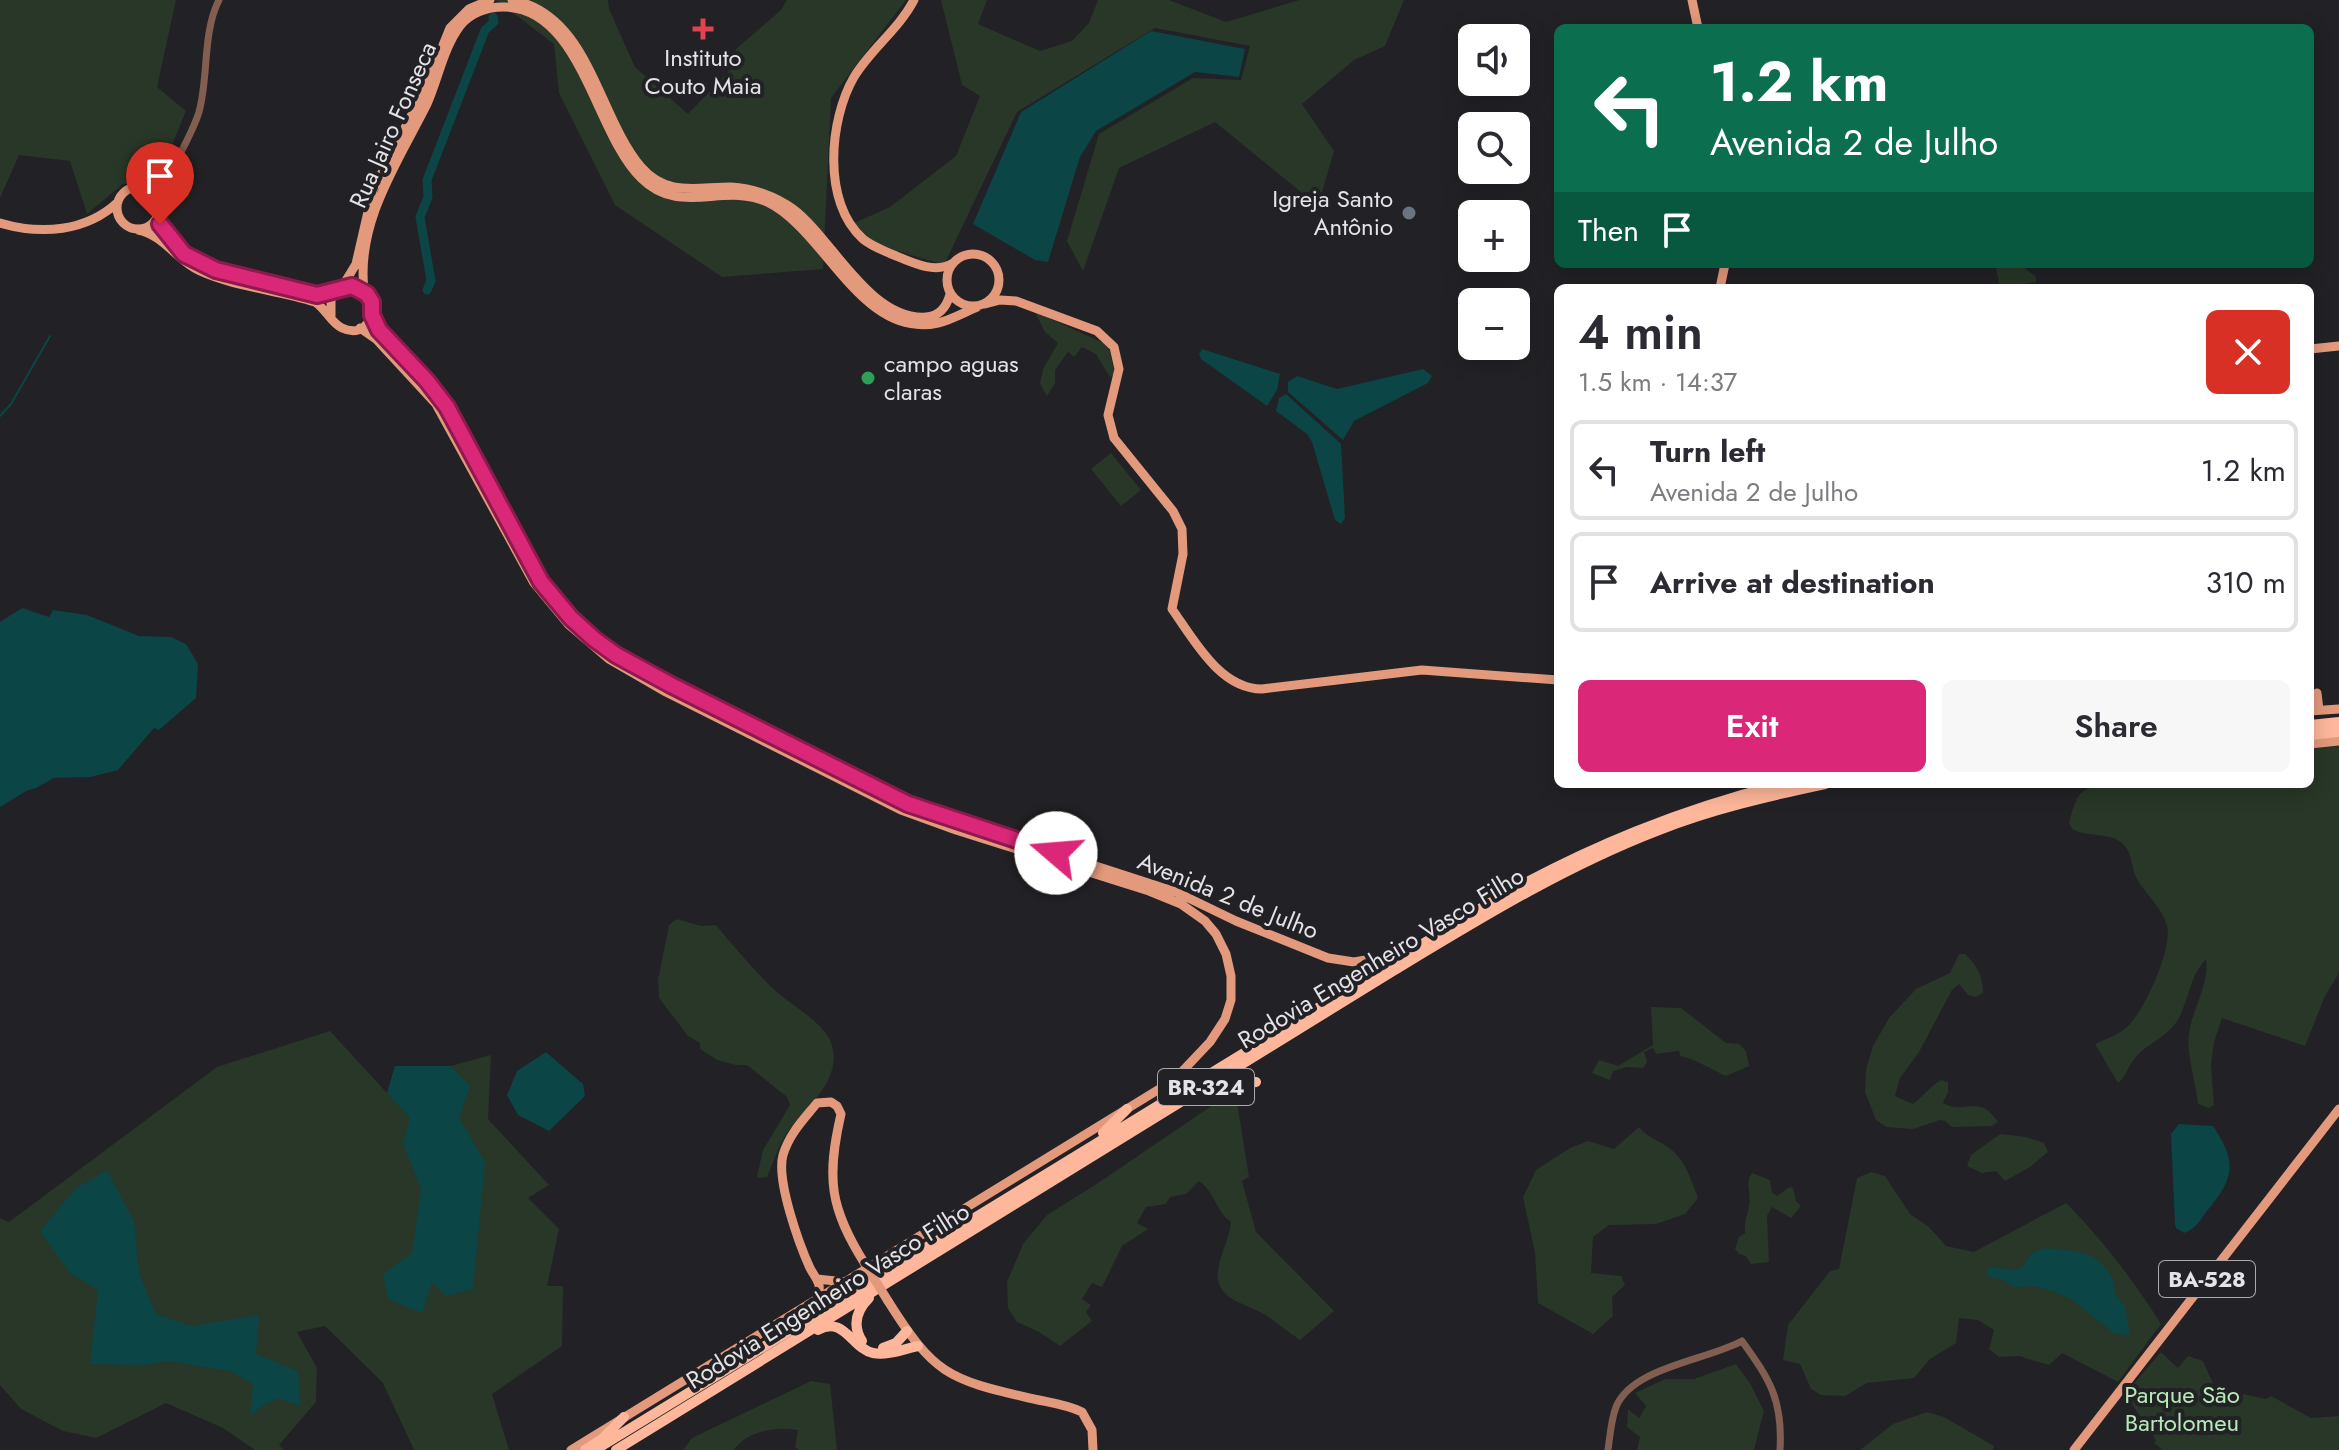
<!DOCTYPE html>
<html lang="en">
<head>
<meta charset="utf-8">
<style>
  body { margin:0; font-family:Jost,sans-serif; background:#f7f7f7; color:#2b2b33; height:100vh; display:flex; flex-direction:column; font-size:30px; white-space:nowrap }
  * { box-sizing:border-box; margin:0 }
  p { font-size:26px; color:#7c7c81 }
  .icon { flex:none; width:44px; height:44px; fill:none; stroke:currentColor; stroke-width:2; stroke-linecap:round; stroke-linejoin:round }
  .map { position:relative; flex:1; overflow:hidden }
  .side { position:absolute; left:1554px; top:284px; width:760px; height:504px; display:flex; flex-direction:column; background:#fff; border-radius:12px; box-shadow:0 4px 20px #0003 }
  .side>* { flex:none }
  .guide { position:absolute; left:1554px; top:24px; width:760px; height:244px; border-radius:12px; box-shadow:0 4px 20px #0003; background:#0b6e4f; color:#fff; overflow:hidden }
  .controls { position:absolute; left:1458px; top:24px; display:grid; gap:16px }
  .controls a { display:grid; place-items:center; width:72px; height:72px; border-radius:12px; background:#fff; box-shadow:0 4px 20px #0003; font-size:40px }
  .pin { position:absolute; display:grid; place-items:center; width:68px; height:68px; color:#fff; margin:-82px -34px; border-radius:50% 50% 50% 0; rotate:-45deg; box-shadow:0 0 8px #0007 }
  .pin .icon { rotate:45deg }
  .me { position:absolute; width:88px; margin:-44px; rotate:288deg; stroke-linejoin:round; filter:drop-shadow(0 0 6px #0008) }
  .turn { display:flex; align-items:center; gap:28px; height:168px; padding:0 24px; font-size:36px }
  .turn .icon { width:104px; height:104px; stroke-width:2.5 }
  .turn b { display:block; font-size:56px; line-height:68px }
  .then { display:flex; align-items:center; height:76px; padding:0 24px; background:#0003; gap:16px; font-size:30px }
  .round { display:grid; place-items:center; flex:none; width:84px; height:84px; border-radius:12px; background:#f7f7f7 }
  .headline { display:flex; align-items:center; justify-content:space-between; height:136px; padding:0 24px }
  h1 { font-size:48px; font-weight:600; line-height:60px }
  .primary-button { display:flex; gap:16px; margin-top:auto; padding:16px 24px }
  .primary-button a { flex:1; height:92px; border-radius:12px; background:#db2777; color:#fff; font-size:32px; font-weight:600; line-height:92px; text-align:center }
  .primary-button a+a { background:#f7f7f7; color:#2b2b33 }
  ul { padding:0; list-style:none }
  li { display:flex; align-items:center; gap:24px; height:100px; margin:0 16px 12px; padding:0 8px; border:4px solid #e1e1e2; border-radius:12px }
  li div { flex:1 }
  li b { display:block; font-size:30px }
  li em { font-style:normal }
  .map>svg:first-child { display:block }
</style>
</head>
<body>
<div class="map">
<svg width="2339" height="1450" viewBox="0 0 2339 1450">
  <rect width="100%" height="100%" fill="#222125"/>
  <path fill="#283728" d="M0 0H176L157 87 186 111 157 182 123 184 87 214 70 161 19 155 0 198Z
    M496 0H608L609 9 635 67 688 114 732 68 736 49 781 10 787 0H906L831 98 823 269 722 277 615 205 559 93 554 44Z
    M941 0H987L978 24 1040 51 1072 41 1089 23 1098 0H1169L1226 22 1299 0H1404L1385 46 1354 60 1302 104 1334 151 1318 206 1215 122 1119 168 1083 271 1067 241 1099 134 1193 78 1241 80 1250 46 1155 28 1017 112 944 265 878 245 852 224 890 207 956 156 980 96 962 85Z
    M1995 264H2020L2036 277V282L2000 288Z
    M1035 312 1108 345 1115 374 1110 377 1096 354 1082 347 1074 357 1068 352 1055 370V383L1047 396 1040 384 1043 369 1058 343 1045 332Z
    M1111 453 1141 490 1121 506 1091 469Z
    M2339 746V973L2325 996 2305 1046 2222 1018 2214 1042 2211 1065 2214 1105 2209 1108 2198 1104C2196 1082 2186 1054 2189 1034 2192 1009 2210 983 2206 959 2190 976 2189 998 2179 1018 2168 1038 2144 1044 2132 1062 2127 1070 2126 1076 2118 1083L2095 1044C2106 1039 2118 1035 2127 1027 2144 1012 2173 948 2167 926 2162 907 2146 895 2137 879 2131 869 2133 854 2124 845 2111 831 2088 838 2072 829L2069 823C2076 798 2077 789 2102 784H2310V748Z
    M677 919 701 926 716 925C735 948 756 973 778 993 808 1018 852 1036 826 1084 815 1104 795 1118 784 1138 777 1150 773 1164 767 1177L759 1178 757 1176 763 1150 790 1105 787 1097 747 1065H736L717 1060 700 1049V1043L688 1036 659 998 658 980 669 925Z
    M1959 954H1965C1977 965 1983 976 1983 993L1975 997 1968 995 1959 984 1952 990 1919 1052 1900 1078 1895 1096 1913 1104C1924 1096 1930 1086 1941 1080L1948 1082V1092L1943 1103C1965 1116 1978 1092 1998 1122L1992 1126 1952 1127 1945 1121 1940 1120 1913 1129 1886 1127 1876 1120 1865 1092 1866 1069 1873 1046 1889 1018 1916 989 1950 973Z
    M1651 1007 1681 1008 1726 1043 1739 1044 1746 1051 1749 1066 1726 1076C1710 1069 1698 1060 1680 1056L1679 1051 1656 1054 1653 1048 1644 1052 1647 1062 1643 1068 1627 1067 1613 1071 1610 1080 1592 1073 1599 1060 1618 1066 1653 1045Z
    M330 1031 387 1093 395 1066H451L491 1055 488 1119 549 1185 528 1198 559 1229 547 1286H563L562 1346 492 1394 509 1450H414L383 1383 325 1326 297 1332 317 1368 316 1402 279 1445 284 1450H255L223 1428 166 1403 96 1438 63 1431 21 1409 0 1385V1218L9 1222 217 1067Z
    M1235 1090 1249 1177 1242 1181 1256 1232 1334 1311 1300 1340C1286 1331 1273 1318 1258 1311 1240 1302 1215 1297 1218 1271 1220 1254 1229 1240 1231 1222 1216 1212 1215 1192 1199 1181L1186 1194 1170 1197 1166 1204 1146 1207 1137 1223 1148 1229 1122 1246 1102 1287 1092 1283 1082 1299 1091 1305 1086 1312 1092 1321 1060 1346 1039 1332 1017 1322 1008 1308 1007 1282 1023 1244 1047 1215 1095 1185Z
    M1639 1127C1649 1140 1665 1142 1675 1153 1687 1165 1692 1183 1698 1198L1685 1214 1656 1224 1609 1225 1593 1237 1591 1273 1621 1276 1625 1285 1612 1297 1613 1316 1593 1334 1538 1303 1535 1253 1523 1197 1536 1170 1570 1148 1588 1141 1614 1149Z
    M2000 1134 2026 1137 2044 1143 2048 1152 2030 1167 2005 1181 1996 1171 1982 1173 1967 1166 1971 1155Z
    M1871 1172 1885 1176 1910 1214 1929 1227 1946 1246 1974 1252 2066 1203C2103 1240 2133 1280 2161 1324L2118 1382 2062 1353 2049 1365 2019 1356 1999 1357 1989 1349 1994 1330 1978 1320 1959 1318 1956 1343 1930 1359 1914 1378 1867 1383 1845 1396 1821 1395 1811 1389 1800 1364 1783 1360 1788 1325 1830 1271 1839 1269 1857 1178Z
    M1752 1173 1770 1180 1772 1192 1777 1196 1790 1187 1793 1188 1796 1201 1801 1206 1791 1218 1772 1207 1767 1216 1769 1262 1751 1264 1746 1256 1739 1254 1735 1249 1739 1237 1745 1233C1744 1222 1747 1216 1749 1206 1752 1193 1744 1185 1752 1173Z
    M2161 1352 2178 1368 2188 1356 2203 1361 2215 1388 2266 1399 2271 1396 2311 1418 2339 1416V1450H2163L2154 1443 2156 1440 2125 1394Z
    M1736 1364 1751 1385 1764 1411 1754 1450H1637L1640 1437 1627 1427 1628 1409 1639 1418 1646 1406 1635 1393 1665 1379H1694Z
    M811 1381 830 1384 837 1450H799L795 1447 798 1430C775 1427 748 1430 734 1450H683L692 1438Z
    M1927 1412 1944 1417 1994 1446 1993 1450H1860L1893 1424Z"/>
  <path fill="#0b4545" d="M1151 31 1245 49 1239 77 1195 72 1096 131 1080 157 1048 262 1035 260 973 224 1021 112Z
    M1202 349 1280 374 1277 390 1267 406 1201 359 1199 354Z
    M1423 369 1432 376 1428 383 1354 421 1343 440 1288 392V382L1297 376 1337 389Z
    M1286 394 1341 444 1345 518 1341 524 1335 520 1312 442 1307 434 1276 411 1279 398Z
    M22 608 49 617 53 610 87 615 139 636 171 637 186 644 198 664 196 698 159 730 154 728 118 770 90 777 54 778 36 788 26 791 0 807V622Z
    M546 1052 583 1084 585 1096 549 1131 518 1115 507 1095 517 1071Z
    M395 1066H451L470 1086 459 1118 485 1162 473 1289 446 1296 432 1282 422 1313 388 1299 383 1274 412 1253 421 1189 403 1143 410 1118 387 1093Z
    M2179 1124 2213 1126C2238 1163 2234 1178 2207 1211 2200 1220 2195 1230 2184 1233L2176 1228 2175 1225 2171 1134Z
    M107 1170 134 1221 139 1274 156 1314 192 1326 259 1315 256 1354 298 1371 300 1406 278 1398 262 1406 250 1416 253 1384 230 1371 168 1361 145 1365 90 1364 98 1290 70 1273 40 1231 76 1188Z
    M2046 1248C2059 1250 2080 1250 2091 1256 2103 1263 2118 1279 2114 1293L2125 1306 2130 1335 2115 1334 2071 1299 2052 1291 2033 1286 2015 1287 2001 1279 1987 1276 1985 1272 1991 1267 2016 1270 2025 1265C2028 1253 2034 1252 2046 1248Z"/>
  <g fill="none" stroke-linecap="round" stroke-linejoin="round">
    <path stroke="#0b4545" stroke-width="2" d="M0 416 11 404 50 336"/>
    <path stroke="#0b4545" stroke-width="9" d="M427 290 431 281 420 217 428 197 427 180 485 30 494 22 493 17"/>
    <path stroke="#825e50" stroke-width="7" d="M141 187 168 177
      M159 205C166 172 189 144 199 112 209 76 202 34 219 0
      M1608 1450C1610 1436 1611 1420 1616 1407 1632 1367 1708 1360 1742 1341 1770 1380 1783 1400 1780 1450"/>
    <path stroke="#e3997c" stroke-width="9" d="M512 0C590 15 597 115 641 167 667 197 696 187 731 187 752 188 775 196 793 209 832 238 870 321 926 317 940 316 947 306 950 294
      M914 0C899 29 871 49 854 77 829 120 822 203 863 239 870 245 880 249 889 253 909 261 934 275 953 263
      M1692 0 1698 28
      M117 208a21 21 0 1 1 42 0a21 21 0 1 1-42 0Z
      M158 216 162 229 178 249
      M0 223C41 235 86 232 118 202
      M138 230C164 235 176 260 200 271 235 287 278 290 315 302 326 309 331 323 342 328 379 345 386 274 341 289L331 299V316
      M947 280a26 26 0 1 1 52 0a26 26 0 1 1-52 0Z
      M342 287 356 264 373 190 426 87 450 28 469 9 490 0
      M1720 288 1725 264
      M364 290C356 222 398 162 427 104 438 79 444 47 460 26 470 13 487 7 503 7 581 6 595 134 641 178 680 217 723 182 767 202 826 230 861 340 938 323 951 320 965 312 977 307
      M296 291 317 295 336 292
      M985 304 1000 300 1016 301 1097 331 1114 347 1119 369 1108 415 1114 438 1173 511 1182 529 1183 554 1172 609C1194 640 1220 689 1262 689L1422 670 1558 680
      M372 315 379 330 427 381 447 407 521 547 549 593 584 630 616 655 802 752 923 810 1176 892 1236 921 1328 958 1354 962 1383 957
      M360 328 376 339 436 404 534 583 568 624 609 659 666 692 901 810 956 830 1149 891 1181 904 1205 921 1216 934 1226 954 1231 976V1000L1225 1019 1210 1042 1174 1080 571 1450
      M2310 349 2339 346
      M2317 693 2319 710
      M2310 711 2339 709
      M2310 744 2339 741
      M817 1279 845 1282
      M888 1301C934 1374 947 1379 1029 1398 1046 1402 1066 1404 1082 1412L1092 1430 1093 1450
      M815 1302C818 1297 820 1292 819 1285 817 1278 813 1274 810 1268 799 1244 776 1180 783 1155 789 1134 804 1119 817 1103L831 1102 837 1106 841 1114C826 1179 830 1208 865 1264
      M2074 1450 2339 1109"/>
    <path stroke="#feb79a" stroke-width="10" d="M2310 725 2339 722
      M2310 735 2339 732
      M1212 1088 1256 1082
      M1103 1133 1127 1109
      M818 1330C844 1315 852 1349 873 1353 887 1356 904 1349 918 1346
      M862 1341C852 1325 856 1311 869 1298
      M883 1348 896 1343 907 1331
      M585 1450 602 1439 624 1417
      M595 1450 1496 899C1589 847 1679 810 1783 784
      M616 1450 1393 971C1479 919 1565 866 1659 830 1712 809 1769 796 1825 784"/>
    <path stroke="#e3997c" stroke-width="9" d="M865 1264 888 1301"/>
  </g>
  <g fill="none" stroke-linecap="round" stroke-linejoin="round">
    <g stroke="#8e194d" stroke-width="20">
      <path id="route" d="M160 224 184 254 216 270 317 295 352 286 367 294 372 302V315L379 330 427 381 447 407 541 582 571 618 594 639 616 655 671 685 908 804 1056 853"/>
    </g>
    <use href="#route" stroke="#db2777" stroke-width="14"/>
  </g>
  <path fill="#e0444e" stroke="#222125" stroke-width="3" d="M699 17h8v8h8v8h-8v8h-8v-8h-8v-8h8z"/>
  <circle fill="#6b7280" stroke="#222125" stroke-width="3" cx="1409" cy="213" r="8"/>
  <circle fill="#2e9e5b" stroke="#222125" stroke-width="3" cx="868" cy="378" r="8"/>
  <g text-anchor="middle" stroke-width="8" stroke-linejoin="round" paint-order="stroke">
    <g fill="#222125" stroke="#aaa9ac" stroke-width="2">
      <rect x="1158" y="1069" width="96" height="36" rx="6"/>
      <rect x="2159" y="1261" width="96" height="36" rx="6"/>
    </g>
    <g font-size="22" font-weight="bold" fill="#e4e3e6">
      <text x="1206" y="1095">BR-324</text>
      <text x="2207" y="1287">BA-528</text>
    </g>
    <g font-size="24" fill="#e4e3e6" stroke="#222125">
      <text x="703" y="66">Instituto<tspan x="703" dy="28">Couto Maia</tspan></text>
      <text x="1393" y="207" text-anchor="end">Igreja Santo<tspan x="1393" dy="28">Antônio</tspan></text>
      <text x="884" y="372" text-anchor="start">campo aguas<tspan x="884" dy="28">claras</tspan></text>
    </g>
    <g font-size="24" fill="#e4e3e6" stroke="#222125">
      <text transform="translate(393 125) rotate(-66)" y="8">Rua Jairo Fonseca</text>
      <text transform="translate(1228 896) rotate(22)" y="8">Avenida 2 de Julho</text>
      <text transform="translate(1381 958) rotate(-31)" y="8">Rodovia Engenheiro Vasco Filho</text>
      <text transform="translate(828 1296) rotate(-32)" y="8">Rodovia Engenheiro Vasco Filho</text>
    </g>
    <g font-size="24" fill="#b7eab8" stroke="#222125">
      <text x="2182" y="1403">Parque São<tspan x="2182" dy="28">Bartolomeu</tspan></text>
    </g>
  </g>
</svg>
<div class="controls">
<a><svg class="icon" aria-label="sound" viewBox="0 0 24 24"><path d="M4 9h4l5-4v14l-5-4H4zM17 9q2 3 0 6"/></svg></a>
<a><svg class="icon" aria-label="search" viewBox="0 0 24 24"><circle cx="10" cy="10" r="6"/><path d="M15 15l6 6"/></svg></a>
<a>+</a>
<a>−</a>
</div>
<div class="pin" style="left:160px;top:224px;background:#d93025"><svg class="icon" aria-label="arrive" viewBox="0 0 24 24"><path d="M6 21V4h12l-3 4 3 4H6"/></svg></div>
<svg class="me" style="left:1056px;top:853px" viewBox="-20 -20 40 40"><circle r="19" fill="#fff"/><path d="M0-13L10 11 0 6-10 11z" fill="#db2777"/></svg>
<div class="guide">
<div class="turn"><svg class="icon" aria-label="left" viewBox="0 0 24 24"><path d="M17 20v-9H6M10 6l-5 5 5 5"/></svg><div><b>1.2 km</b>Avenida 2 de Julho</div></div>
<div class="then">Then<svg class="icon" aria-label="arrive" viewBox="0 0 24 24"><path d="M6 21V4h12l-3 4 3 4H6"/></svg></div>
</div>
<section class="side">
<div class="headline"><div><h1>4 min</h1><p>1.5 km · 14:37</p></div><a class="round" style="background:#d93025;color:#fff"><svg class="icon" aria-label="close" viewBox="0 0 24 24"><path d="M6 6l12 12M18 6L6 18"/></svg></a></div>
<ul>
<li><svg class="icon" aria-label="left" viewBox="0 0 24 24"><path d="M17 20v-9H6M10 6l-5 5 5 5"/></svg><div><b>Turn left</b><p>Avenida 2 de Julho</p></div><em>1.2 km</em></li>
<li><svg class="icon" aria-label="arrive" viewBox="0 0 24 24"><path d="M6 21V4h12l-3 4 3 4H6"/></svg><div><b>Arrive at destination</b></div><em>310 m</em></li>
</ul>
<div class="primary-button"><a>Exit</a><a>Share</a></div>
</section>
</div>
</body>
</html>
